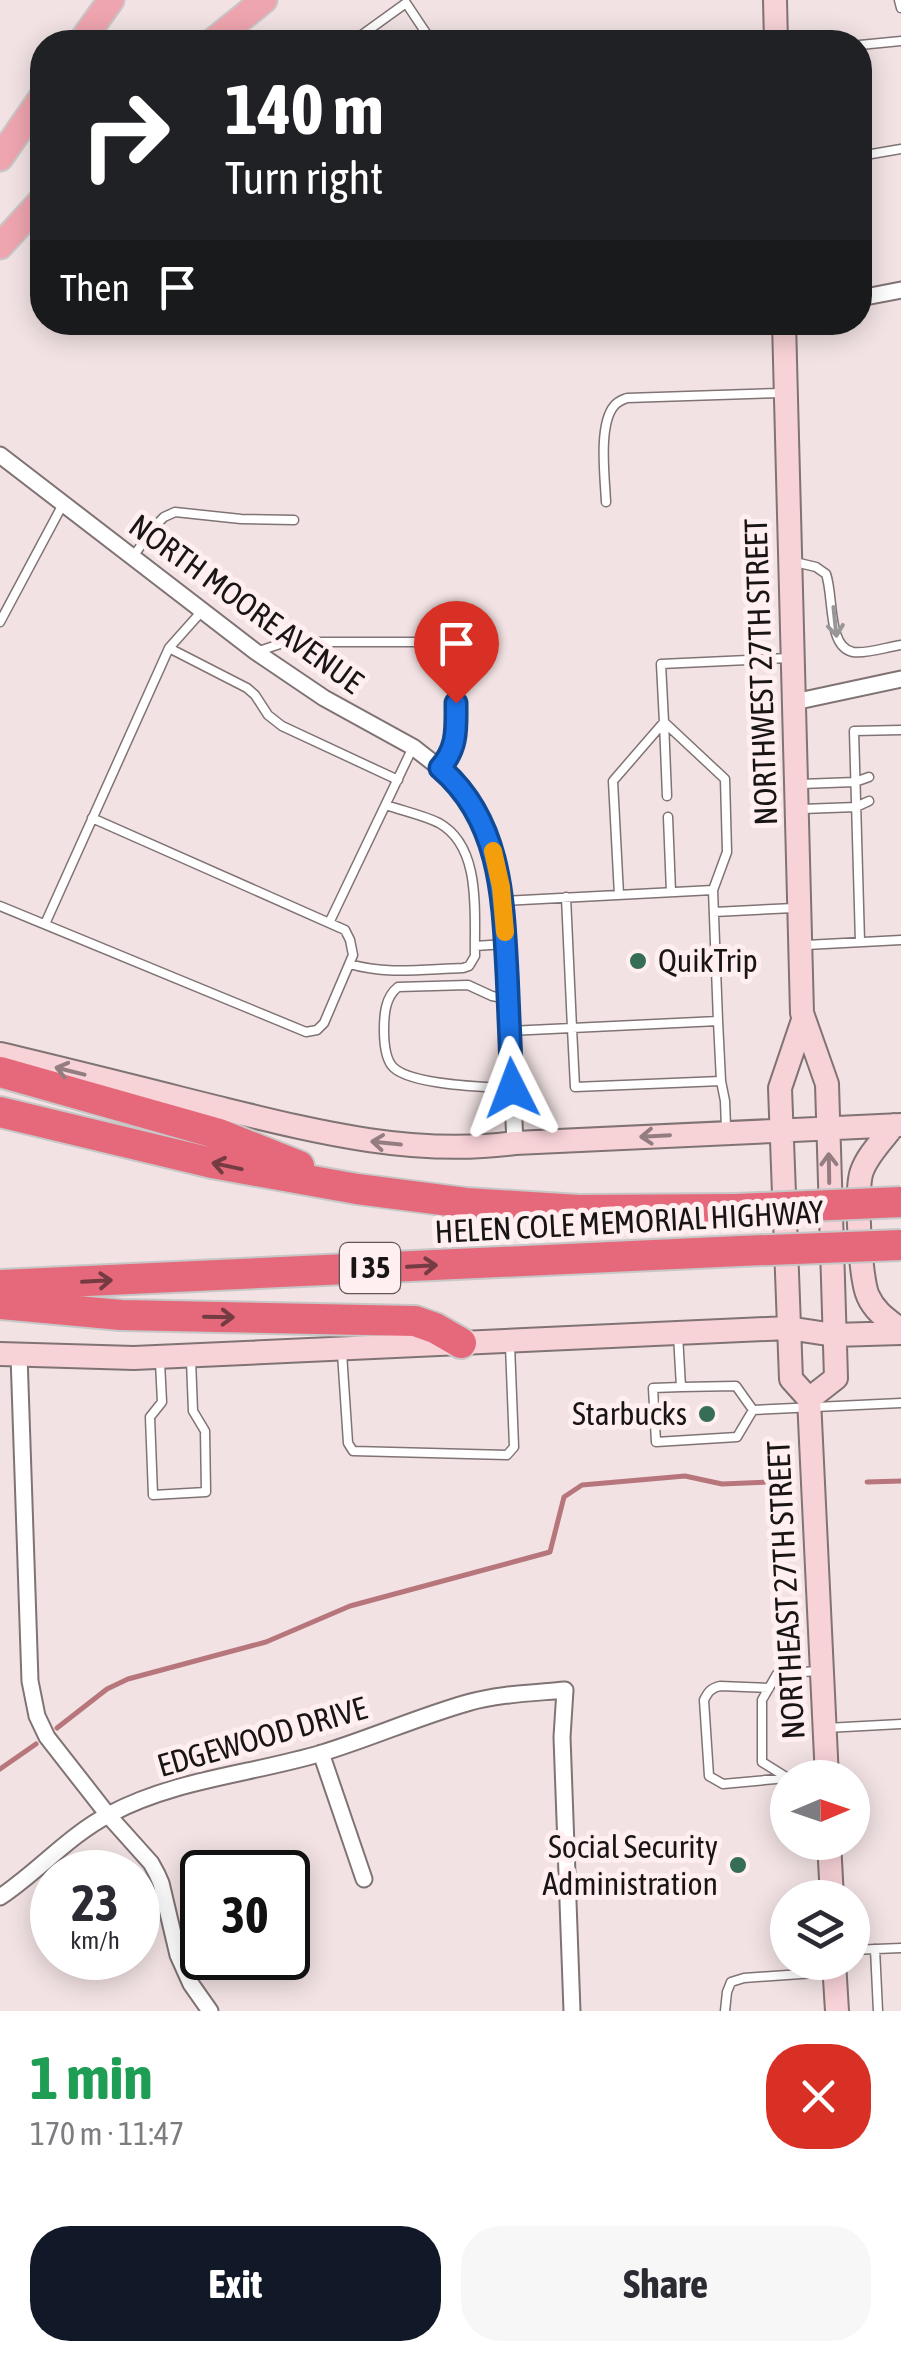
<!DOCTYPE html>
<html lang="en">
<head>
<meta charset="utf-8">
<style>
  body { margin:0; font-family:"Asap Condensed",sans-serif; background:#f7f7f7; color:#2b2b33; height:100vh; display:flex; flex-direction:column; font-size:38px; white-space:nowrap }
  * { box-sizing:border-box; margin:0 }
  p { font-size:32px; color:#7c7c81 }
  .icon { flex:none; width:55px; height:55px; fill:none; stroke:currentColor; stroke-width:2; stroke-linecap:round; stroke-linejoin:round }
  .map { position:relative; height:2011px; overflow:hidden }
  .drawer { display:flex; flex-direction:column; background:#fff; flex:1 }
  .drawer>* { flex:none }
  .hud { position:absolute; left:30px; top:30px; width:842px; height:305px; border-radius:40px; box-shadow:0 5px 25px #0003; background:#202124; color:#fff; overflow:hidden }
  .needle { width:65px; rotate:88deg }
  .tools { position:absolute; left:770px; top:1760px; display:grid; gap:20px }
  .tools a { display:grid; place-items:center; width:100px; height:100px; border-radius:50%; background:#fff; box-shadow:0 5px 25px #0003; font-size:50px }
  .speed { position:absolute; left:30px; top:1850px; display:flex; gap:20px; font-size:50px; font-weight:700; text-align:center }
  .speed>* { display:grid; place-content:center; width:130px; height:130px; border-radius:50%; background:#fff; box-shadow:0 5px 25px #0003; line-height:1 }
  .speed small { font-size:25px; font-weight:400 }
  .speed .limit { border:5px solid #111; border-radius:15px; background:#fff; color:#111 }
  .pin { position:absolute; display:grid; place-items:center; width:85px; height:85px; color:#fff; margin:-102px -42px; border-radius:50% 50% 50% 0; rotate:-45deg; box-shadow:0 0 10px #0007 }
  .pin .icon { rotate:45deg }
  .me { position:absolute; width:110px; margin:-55px; rotate:357deg; stroke-linejoin:round; filter:drop-shadow(0 0 8px #0008) }
  .turn { display:flex; align-items:center; gap:35px; height:210px; padding:0 30px; font-size:45px }
  .turn .icon { width:130px; height:130px; stroke-width:2.5 }
  .turn b { display:block; font-size:70px; line-height:85px }
  .then { display:flex; align-items:center; height:95px; padding:0 30px; background:#0003; gap:20px; font-size:38px }
  .round { display:grid; place-items:center; flex:none; width:105px; height:105px; border-radius:40px; background:#f7f7f7 }
  .overview { display:flex; align-items:center; justify-content:space-between; height:170px; padding:0 30px }
  h1 { font-size:60px; font-weight:700; line-height:75px; color:#1e9e55 }
  .button { display:flex; gap:20px; margin-top:auto; padding:20px 30px }
  .button a { flex:1; height:115px; border-radius:40px; background:#111827; color:#fff; font-size:40px; font-weight:700; line-height:115px; text-align:center }
  .button a+a { background:#f7f7f7; color:#2b2b33 }
  .map>svg:first-child { display:block }
</style>
</head>
<body>
<div class="map">
<svg width="901" height="2011" viewBox="0 0 901 2011">
  <rect width="100%" height="100%" fill="#f2e2e3"/>
  <g fill="none" stroke-linecap="round" stroke-linejoin="round">
    <path stroke="#b7767c" stroke-width="5" d="M867 1482 901 1481
      M57 1728 107 1689 128 1679 266 1642 350 1606 550 1552 564 1497 582 1485 685 1476 722 1484 770 1482
      M0 1769 36 1744"/>
    <g stroke="#807374" stroke-width="11">
      <path id="lane" d="M899 0 901 8
        M352 42 406 3 432 42
        M860 45 901 41
        M860 156 901 149
        M432 322 433 329
        M606 502C605 478 598 425 614 406 618 401 622 400 627 398L781 393
        M132 558 155 526 164 517 175 512 241 519 294 520
        M795 562 816 567 826 574C834 596 827 647 853 652 868 654 886 647 901 645
        M0 622 63 504
        M169 648 247 688 255 695 268 715 282 726 398 780
        M256 652 286 642H434C464 662 456 705 456 737L454 747 440 768
        M664 722 725 779 727 852 713 890
        M664 722 667 796
        M801 784 855 782 869 777
        M802 809 856 807 869 801
        M668 817 671 892
        M619 895 613 781 664 722 661 664 789 658
        M504 901 713 890 718 1021
        M0 906 306 1032 317 1030 324 1023 353 955 350 940 345 930 92 818
        M714 912 794 908
        M330 921 413 747
        M45 924 169 648 202 611
        M860 942 854 731 901 730
        M806 945 901 940
        M475 946 505 944
        M350 964C386 975 425 969 463 968L469 966 475 956C474 913 482 847 439 823 423 815 403 811 386 805
        M508 999 492 996 468 985 398 987C385 997 384 1015 384 1030 384 1042 385 1060 394 1068 413 1085 484 1087 511 1088
        M509 1031 572 1028 566 897
        M721 1081 718 1021 572 1028 575 1087 721 1081 725 1101 726 1128
        M678 1335 681 1387 736 1386 753 1410 901 1403
        M342 1353 348 1443 353 1451 507 1455 514 1447 510 1345
        M160 1362 162 1402 150 1417 153 1495 206 1492 205 1431 193 1411 191 1360
        M681 1387 653 1388 656 1442 737 1437 753 1410
        M769 1688 720 1686C711 1688 708 1692 704 1700L709 1776 723 1784 787 1778
        M826 1728 901 1724
        M786 1777 762 1762V1700L777 1674 817 1671
        M875 1949 878 2011
        M852 1950 901 1948
        M725 2011 727 1992 731 1982 744 1978 830 1972"/>
    </g>
    <g stroke="#807374" stroke-width="19">
      <path id="street" d="M860 298 901 290
        M0 455 256 652 324 698 413 747 445 772 473 805 492 847 504 906 515 1143
        M794 702 901 679
        M19 1355 30 1681 37 1716 47 1737 108 1815 151 1863 157 1874 161 1883 178 1955 191 1984 210 2011
        M321 1753 364 1879
        M0 1897C38 1872 69 1835 110 1814 176 1779 252 1774 322 1753 371 1738 418 1717 467 1703 498 1694 532 1693 565 1690L562 1737 572 2011"/>
    </g>
    <g stroke="#807374" stroke-width="26">
      <path id="secondary" d="M775 0 776 42
        M784 322 802 1013 827 1084 836 1378 809 1399
        M803 1020 780 1088 791 1379 809 1399 827 1778
        M0 1054C72 1071 143 1089 215 1107 313 1131 413 1157 515 1143L901 1125
        M894 1125C884 1139 868 1154 862 1171 855 1188 860 1279 868 1296 875 1312 888 1320 901 1330
        M0 1354 134 1358 788 1328 834 1335 901 1333
        M829 1842 832 1898
        M834 1962 837 2011"/>
    </g>
    <g stroke="#c8c7c7" stroke-width="29">
      <path id="primary" d="M81 42 111 0
        M212 42 264 0
        M0 158 42 97
        M0 246 42 200"/>
    </g>
    <g stroke="#c8c7c7" stroke-width="34">
      <path id="highway" d="M0 1072 219 1134 299 1166
        M0 1112 212 1163 357 1189 466 1203 579 1210 736 1209
        M0 1285 740 1251
        M0 1304 121 1315 415 1321 435 1328 461 1343"/>
    </g>
    <use href="#lane" stroke="#fff" stroke-width="8"/>
    <use href="#street" stroke="#fff" stroke-width="15"/>
    <use href="#secondary" stroke="#f7d2d7" stroke-width="22"/>
    <use href="#primary" stroke="#efa5af" stroke-width="25"/>
    <use href="#highway" stroke="#e5697a" stroke-width="30"/>
    <g stroke="#c8c7c7" stroke-width="34" stroke-linecap="butt">
      <path id="highway-bridge" d="M736 1209 901 1202
        M740 1251 901 1245"/>
    </g>
    <use href="#highway-bridge" stroke="#e5697a" stroke-width="30"/>
  </g>
  <defs><path id="oneway-shaft" d="M-6 0H5M1.5-3L5.5 0L1.5 3" fill="none" stroke-width="1.6" stroke-linecap="round" stroke-linejoin="round" transform="scale(2.5)"/></defs>
  <use stroke="#989696" href="#oneway-shaft" transform="translate(835 622) rotate(84)"/>
  <g stroke="#947d80">
    <use href="#oneway-shaft" transform="translate(70 1071) rotate(-166)"/>
    <use href="#oneway-shaft" transform="translate(655 1136) rotate(177)"/>
    <use href="#oneway-shaft" transform="translate(386 1143) rotate(-174)"/>
    <use href="#oneway-shaft" transform="translate(829 1168) rotate(-91)"/>
  </g>
  <g stroke="#753b42">
    <use href="#oneway-shaft" transform="translate(227 1166) rotate(-168)"/>
    <use href="#oneway-shaft" transform="translate(422 1266) rotate(-3)"/>
    <use href="#oneway-shaft" transform="translate(97 1281) rotate(-3)"/>
    <use href="#oneway-shaft" transform="translate(219 1317) rotate(1)"/>
  </g>
  <g fill="none" stroke-linecap="round" stroke-linejoin="round">
    <g stroke="#114b97" stroke-width="25">
      <path id="route" d="M456 703C456 729 458 747 440 768 501 820 503 898 507 973 509 1011 510 1049 512 1088"/>
    </g>
    <use href="#route" stroke="#1a73e8" stroke-width="18"/>
    <path stroke="#f59e0b" stroke-width="18" d="M493 851 501 887 505 932"/>
  </g>
  <g fill="#356d55" stroke="#ffeff0" stroke-width="4">
    <circle cx="638" cy="961" r="10"/>
    <circle cx="707" cy="1414" r="10"/>
    <circle cx="738" cy="1865" r="10"/>
  </g>
  <g text-anchor="middle" stroke-width="10" stroke-linejoin="round" paint-order="stroke">
    <rect fill="#ffeff0" stroke="#5f5657" stroke-width="2.5" x="340" y="1243" width="60" height="50" rx="8"/>
    <g font-size="30" font-weight="bold" fill="#1a1515">
      <text x="370" y="1278">I 35</text>
    </g>
    <g font-size="32" fill="#1a1515" stroke="#ffeff0">
      <text transform="translate(246 604) rotate(36)" y="11">NORTH MOORE AVENUE</text>
      <text transform="translate(761 672) rotate(-92)" y="11">NORTHWEST 27TH STREET</text>
      <text transform="translate(629 1222) rotate(-3)" y="11">HELEN COLE MEMORIAL HIGHWAY</text>
      <text transform="translate(786 1590) rotate(-93)" y="11">NORTHEAST 27TH STREET</text>
      <text transform="translate(262 1737) rotate(-16)" y="11">EDGEWOOD DRIVE</text>
    </g>
    <g font-size="32" fill="#1a1515" stroke="#ffeff0" text-anchor="end">
      <text x="658" y="972" text-anchor="start">QuikTrip</text>
      <text x="687" y="1425">Starbucks</text>
      <text x="718" y="1858">Social Security<tspan x="718" dy="37">Administration</tspan></text>
    </g>
  </g>
</svg>
<div class="tools">
<a><svg class="needle" viewBox="-14 -14 28 28"><path d="M0-13l5 13h-10z" fill="#e53935"/><path d="M0 13l5-13h-10z" fill="#7c7c81"/></svg></a>
<a><svg class="icon" aria-label="layers" viewBox="0 0 24 24"><path d="M12 4l9 5-9 5-9-5zM3 14l9 5 9-5"/></svg></a>
</div>
<div class="speed"><div>23<small>km/h</small></div><div class="limit">30</div></div>
<div class="pin" style="left:456px;top:703px;background:#d93025"><svg class="icon" aria-label="arrive" viewBox="0 0 24 24"><path d="M6 21V4h12l-3 4 3 4H6"/></svg></div>
<svg class="me" style="left:512px;top:1088px" viewBox="-20 -20 40 40"><path d="M0-17L14 15 0 8-14 15z" fill="#1a73e8" stroke="#fff" stroke-width="4"/></svg>
<div class="hud">
<div class="turn"><svg class="icon" aria-label="right" viewBox="0 0 24 24"><path d="M7 20v-9h11M14 6l5 5-5 5"/></svg><div><b>140 m</b>Turn right</div></div>
<div class="then">Then<svg class="icon" aria-label="arrive" viewBox="0 0 24 24"><path d="M6 21V4h12l-3 4 3 4H6"/></svg></div>
</div>
</div>
<section class="drawer">
<div class="overview"><div><h1>1 min</h1><p>170 m · 11:47</p></div><a class="round" style="background:#d93025;color:#fff"><svg class="icon" aria-label="close" viewBox="0 0 24 24"><path d="M6 6l12 12M18 6L6 18"/></svg></a></div>
<div class="button"><a>Exit</a><a>Share</a></div>
</section>
</body>
</html>
